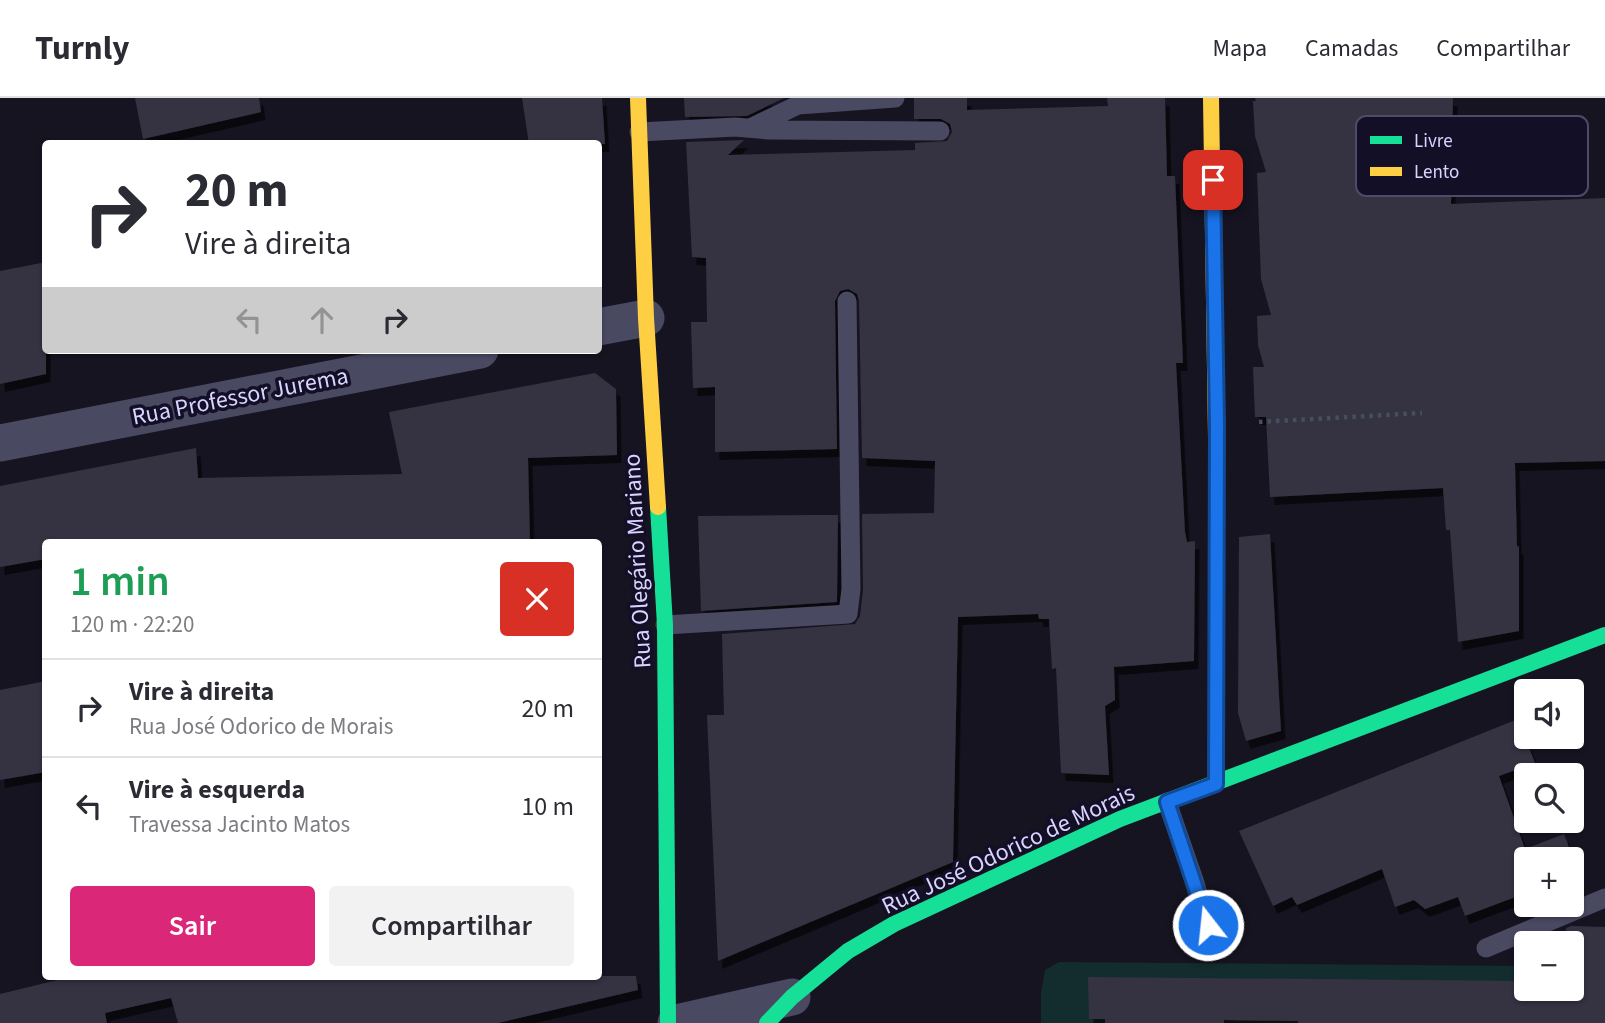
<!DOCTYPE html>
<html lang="pt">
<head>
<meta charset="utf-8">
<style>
  body { margin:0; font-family:"Source Sans 3",sans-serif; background:#f2f2f3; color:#2b2b33; height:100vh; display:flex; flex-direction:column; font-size:26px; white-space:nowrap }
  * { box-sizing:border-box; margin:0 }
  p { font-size:23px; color:#7c7c81 }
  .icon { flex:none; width:38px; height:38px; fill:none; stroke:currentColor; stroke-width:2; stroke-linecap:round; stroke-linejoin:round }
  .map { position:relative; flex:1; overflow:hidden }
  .drawer { position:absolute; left:42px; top:441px; width:560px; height:441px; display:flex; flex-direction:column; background:#fff; border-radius:7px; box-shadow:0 2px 5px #0004 }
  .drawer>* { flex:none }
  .hud { position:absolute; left:42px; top:42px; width:560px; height:214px; border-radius:7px; box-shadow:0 2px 5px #0004; background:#fff; color:#2b2b33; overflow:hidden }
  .fabs { position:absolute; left:1514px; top:581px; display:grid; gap:14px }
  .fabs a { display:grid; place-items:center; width:70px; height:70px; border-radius:7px; background:#fff; box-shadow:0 2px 5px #0004; font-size:35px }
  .pin { position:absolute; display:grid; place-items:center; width:60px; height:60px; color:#fff; margin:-30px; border-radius:14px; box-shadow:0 4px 10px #0006 }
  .me { position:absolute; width:77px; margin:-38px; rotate:344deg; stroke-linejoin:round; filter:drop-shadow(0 0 5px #0008) }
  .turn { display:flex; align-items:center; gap:24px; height:147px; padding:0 28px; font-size:32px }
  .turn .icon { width:91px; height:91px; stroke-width:2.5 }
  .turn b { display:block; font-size:49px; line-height:60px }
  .lanes { display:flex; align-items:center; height:66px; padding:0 28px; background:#0003; justify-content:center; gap:35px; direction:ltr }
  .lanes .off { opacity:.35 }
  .round { display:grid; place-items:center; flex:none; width:74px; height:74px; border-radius:7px; background:#f2f2f3 }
  .headline { display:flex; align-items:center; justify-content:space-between; height:119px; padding:0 28px }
  h1 { font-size:42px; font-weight:600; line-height:52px; color:#1e9e55 }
  .action { display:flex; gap:14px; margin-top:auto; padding:14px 28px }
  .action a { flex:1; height:80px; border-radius:7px; background:#db2777; color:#fff; font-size:28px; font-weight:600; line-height:80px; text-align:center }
  .action a+a { background:#f2f2f3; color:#2b2b33 }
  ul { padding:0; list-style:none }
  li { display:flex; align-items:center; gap:21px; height:98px; padding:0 28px; border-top:2px solid #e1e1e2 }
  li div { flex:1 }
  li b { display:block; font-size:26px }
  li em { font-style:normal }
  header { display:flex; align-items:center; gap:42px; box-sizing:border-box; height:98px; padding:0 35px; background:#fff; border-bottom:2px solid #e1e1e2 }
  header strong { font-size:33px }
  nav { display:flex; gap:38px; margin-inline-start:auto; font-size:24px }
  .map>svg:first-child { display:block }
</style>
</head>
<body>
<header>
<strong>Turnly</strong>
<nav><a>Mapa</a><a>Camadas</a><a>Compartilhar</a></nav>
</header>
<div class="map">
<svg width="1605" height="925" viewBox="0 0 1605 925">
  <defs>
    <filter id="shadow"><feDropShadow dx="4.5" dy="8" stdDeviation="0" flood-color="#0009"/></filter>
  </defs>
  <rect width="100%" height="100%" fill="#161421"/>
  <path fill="#132c2d" d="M1059 864 1526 868V891H1572V878H1605V925H1041V895L1045 872Z"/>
  <path fill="#343243" filter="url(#shadow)" d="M135 0H259L261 14 143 41Z
    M522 0H602L605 46H529Z
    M684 0H784L747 18 685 19Z
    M914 0H967V12L1108 8 1107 0H1165L1167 78H1175L1183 265H1176L1185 434 1187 444 1195 443 1194 563 1114 569 1115 602 1105 608 1109 677 1061 675 1056 570 1052 571 1049 521H1039L1038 516 958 519 953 764 718 863 707 617H724L722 536 855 526 860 518 863 492 862 416 934 415 935 363 862 360 859 203 857 196 848 191 840 193 835 203 837 351 715 354V289L693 290 691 224H707L706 160 692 159 686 44 744 42 728 57 915 52V45L947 43 952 34 950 26 941 21H914Z
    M1255 0H1453L1451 106 1605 100V363L1515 365 1517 449 1519 448V533L1458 544 1450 432H1446L1443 390 1270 399 1266 319H1255L1253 269H1264L1258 247 1257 218 1271 217 1261 181 1257 75 1266 74 1255 38 1253 3H1256Z
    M46 164V276L0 286V173Z
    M595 275 616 291 617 357 528 360 530 444H46V461L0 469V388L196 350 198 380 402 376 389 314Z
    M812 417H838L837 504 701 513 698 418Z
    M1270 436 1281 633 1246 643 1238 615 1239 439Z
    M46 583V674L0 682V592Z
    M1518 621 1535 665 1499 678 1525 751 1564 736 1579 775 1572 778V761H1526V795L1465 818 1458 799 1425 811 1414 802 1395 809 1382 771 1297 807 1292 799 1273 808 1239 733Z
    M1571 828 1605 829V925H1298V923L1224 922V925H1105V921H1089L1088 879 1526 883V891H1572V845H1566V830Z
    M74 878H636L638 892 498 925H178L171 900 105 915 107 925H0V896Z"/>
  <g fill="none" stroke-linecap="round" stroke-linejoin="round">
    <path stroke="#44505f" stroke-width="4.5" stroke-dasharray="3.5 5" stroke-linecap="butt" d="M1259 324 1422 315"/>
    <path stroke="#4a4962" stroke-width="19" d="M750 30 798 7 895 0
      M639 34 735 29 769 32 940 33
      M665 527 848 516 851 491 847 203
      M1167 704 1194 782 1214 850
      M1486 850 1605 800"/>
    <path stroke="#4a4962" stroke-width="37" d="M598 229 646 220
      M0 345 480 252
      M676 925 792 899"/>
    <path stroke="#16e098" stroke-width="16" d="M658 409 665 527 668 925
      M1216 686 1217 406
      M767 925 792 899 848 853 894 826 1120 721 1605 537"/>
    <path stroke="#ffcf43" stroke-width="16" d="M638 0 646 220 658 409
      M1211 0 1217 406"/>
  </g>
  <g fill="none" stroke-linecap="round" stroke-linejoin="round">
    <g stroke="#114b97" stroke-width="18">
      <path id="route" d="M1208 827 1167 704 1216 686 1217 326 1213 82"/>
    </g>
    <use href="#route" stroke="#1a73e8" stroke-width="12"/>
  </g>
  <g text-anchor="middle" stroke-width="7" stroke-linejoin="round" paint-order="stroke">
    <g font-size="24" fill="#d9d4ff" stroke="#130f26">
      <text transform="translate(240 298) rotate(-11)" y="8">Rua Professor Jurema</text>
      <text transform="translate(637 463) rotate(-93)" y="8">Rua Olegário Mariano</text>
      <text transform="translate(1008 751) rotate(-25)" y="8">Rua José Odorico de Morais</text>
    </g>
  </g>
  <rect x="1356" y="18" width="232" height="80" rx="10" fill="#130f26" stroke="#4e4a67" stroke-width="2"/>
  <rect x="1370" y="38" width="32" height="8" fill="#16e098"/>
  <rect x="1370" y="69" width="32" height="9" fill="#ffcf43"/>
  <g font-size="19" fill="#d9d4ff">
    <text x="1414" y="49">Livre</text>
    <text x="1414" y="80">Lento</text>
  </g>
</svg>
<div class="fabs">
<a><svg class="icon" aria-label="sound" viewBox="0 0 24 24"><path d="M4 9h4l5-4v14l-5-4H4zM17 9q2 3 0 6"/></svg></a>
<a><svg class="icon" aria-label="search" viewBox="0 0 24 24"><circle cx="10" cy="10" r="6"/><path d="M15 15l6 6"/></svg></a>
<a>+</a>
<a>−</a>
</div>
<div class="pin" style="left:1213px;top:82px;background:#d93025"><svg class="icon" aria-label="arrive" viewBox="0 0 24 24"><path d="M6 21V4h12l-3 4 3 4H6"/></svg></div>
<svg class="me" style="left:1208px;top:827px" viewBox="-20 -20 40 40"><circle r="17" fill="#1a73e8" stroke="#fff" stroke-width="3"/><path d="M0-11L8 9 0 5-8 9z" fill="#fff"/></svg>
<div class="hud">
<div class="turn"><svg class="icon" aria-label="right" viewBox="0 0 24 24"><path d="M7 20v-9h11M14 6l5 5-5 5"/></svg><div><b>20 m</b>Vire à direita</div></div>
<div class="lanes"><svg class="icon off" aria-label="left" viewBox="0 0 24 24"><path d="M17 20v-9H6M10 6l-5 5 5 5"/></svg><svg class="icon off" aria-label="ahead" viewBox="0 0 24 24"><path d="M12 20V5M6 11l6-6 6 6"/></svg><svg class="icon" aria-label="right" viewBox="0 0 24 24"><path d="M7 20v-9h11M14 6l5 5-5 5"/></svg></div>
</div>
<section class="drawer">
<div class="headline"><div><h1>1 min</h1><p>120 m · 22:20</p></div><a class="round" style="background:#d93025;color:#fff"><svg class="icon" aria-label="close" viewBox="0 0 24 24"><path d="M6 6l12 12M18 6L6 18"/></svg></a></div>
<ul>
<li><svg class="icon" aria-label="right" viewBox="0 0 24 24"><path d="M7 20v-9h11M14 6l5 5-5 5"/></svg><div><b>Vire à direita</b><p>Rua José Odorico de Morais</p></div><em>20 m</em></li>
<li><svg class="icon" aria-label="left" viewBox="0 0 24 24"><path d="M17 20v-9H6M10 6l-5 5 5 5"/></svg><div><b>Vire à esquerda</b><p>Travessa Jacinto Matos</p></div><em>10 m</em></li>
</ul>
<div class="action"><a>Sair</a><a>Compartilhar</a></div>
</section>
</div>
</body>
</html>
